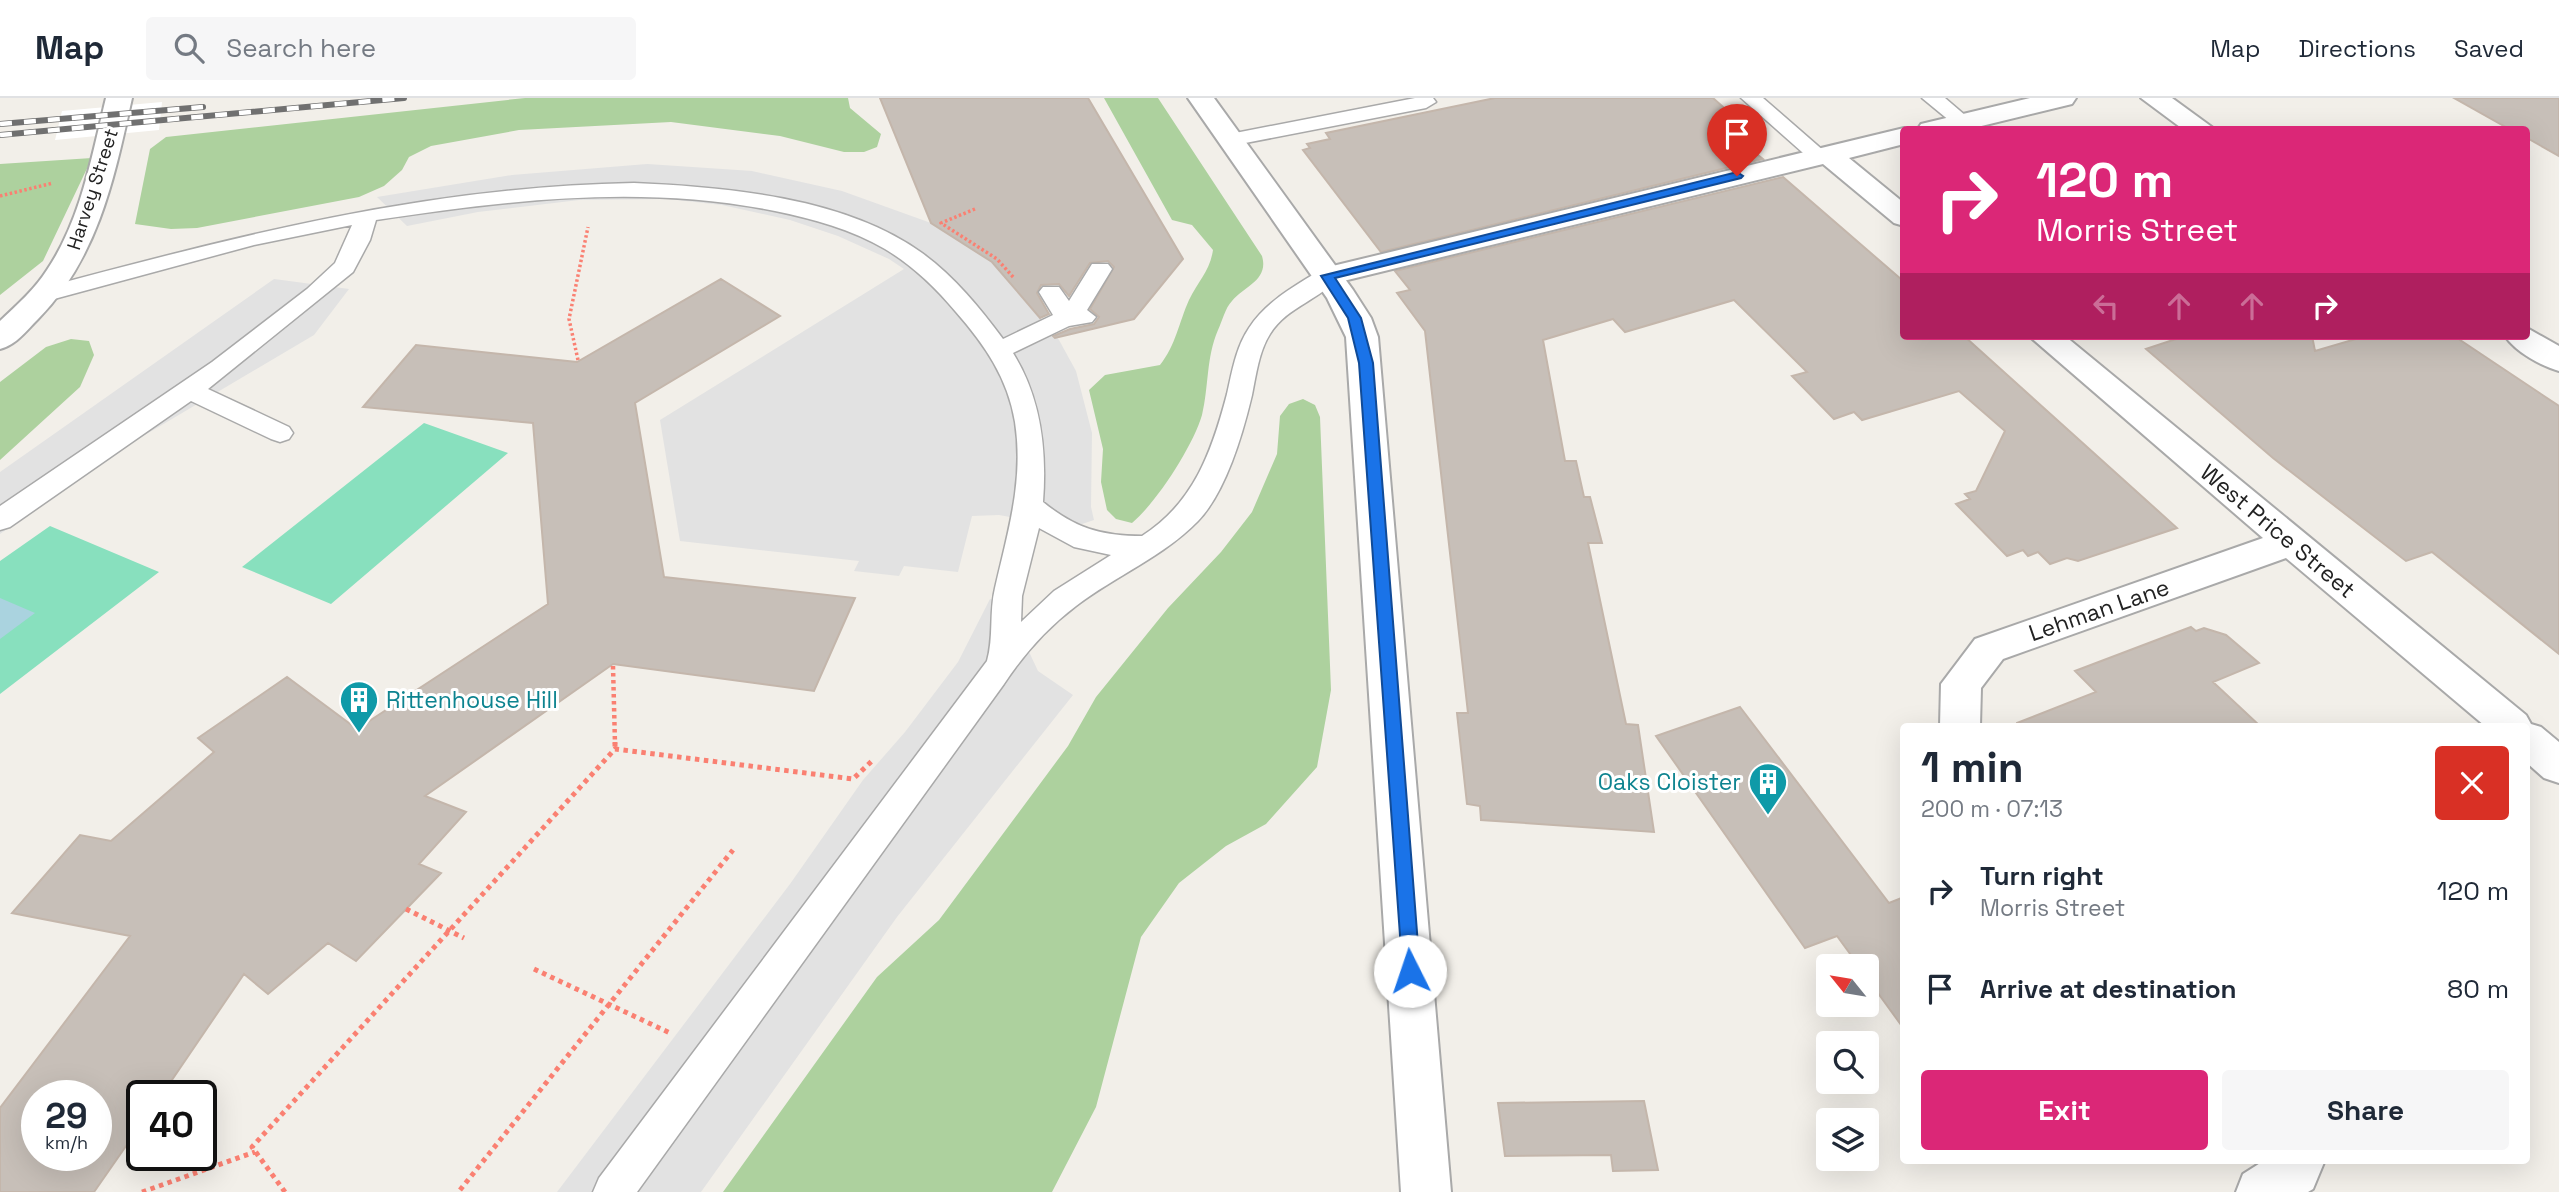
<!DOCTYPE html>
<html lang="en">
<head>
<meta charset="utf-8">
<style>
  body { margin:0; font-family:"Space Grotesk",sans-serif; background:#f6f6f7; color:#1f2937; height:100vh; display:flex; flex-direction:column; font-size:26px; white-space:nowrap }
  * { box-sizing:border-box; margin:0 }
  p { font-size:23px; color:#747a83 }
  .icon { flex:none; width:38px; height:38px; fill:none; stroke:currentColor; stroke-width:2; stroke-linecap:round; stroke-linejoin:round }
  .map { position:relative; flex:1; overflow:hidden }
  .panel { position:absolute; left:1900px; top:625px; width:630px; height:441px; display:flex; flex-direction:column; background:#fff; border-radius:7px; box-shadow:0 7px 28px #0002 }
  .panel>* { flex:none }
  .guide { position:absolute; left:1900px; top:28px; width:630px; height:214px; border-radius:7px; box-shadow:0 7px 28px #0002; background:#db2777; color:#fff; overflow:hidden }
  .needle { width:46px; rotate:300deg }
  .tools { position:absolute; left:1816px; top:856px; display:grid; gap:14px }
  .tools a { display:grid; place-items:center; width:63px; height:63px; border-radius:7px; background:#fff; box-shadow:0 7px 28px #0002; font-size:35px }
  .speed { position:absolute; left:21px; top:982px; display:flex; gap:14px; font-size:35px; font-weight:700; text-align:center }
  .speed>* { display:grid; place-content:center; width:91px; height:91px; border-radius:50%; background:#fff; box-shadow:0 7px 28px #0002; line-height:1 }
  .speed small { font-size:18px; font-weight:400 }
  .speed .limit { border:4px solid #111; border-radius:10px; background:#fff; color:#111 }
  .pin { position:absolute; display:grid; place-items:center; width:60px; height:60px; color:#fff; margin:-72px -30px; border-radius:50% 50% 50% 0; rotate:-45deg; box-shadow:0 0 7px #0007 }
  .pin .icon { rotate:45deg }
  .me { position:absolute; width:77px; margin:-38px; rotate:356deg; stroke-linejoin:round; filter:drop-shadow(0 0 5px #0008) }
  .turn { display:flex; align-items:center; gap:24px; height:147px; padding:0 21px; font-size:32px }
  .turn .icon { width:91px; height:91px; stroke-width:2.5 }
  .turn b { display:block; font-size:49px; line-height:60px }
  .lanes { display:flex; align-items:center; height:66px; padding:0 21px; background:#0003; justify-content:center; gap:35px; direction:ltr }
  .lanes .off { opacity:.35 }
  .round { display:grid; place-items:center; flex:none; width:74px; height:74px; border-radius:7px; background:#f6f6f7 }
  .head { display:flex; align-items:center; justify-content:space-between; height:119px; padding:0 21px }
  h1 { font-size:42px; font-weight:700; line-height:52px }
  .cta { display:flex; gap:14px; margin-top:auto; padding:14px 21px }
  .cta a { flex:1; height:80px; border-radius:7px; background:#db2777; color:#fff; font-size:28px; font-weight:700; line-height:80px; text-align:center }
  .cta a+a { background:#f6f6f7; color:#1f2937 }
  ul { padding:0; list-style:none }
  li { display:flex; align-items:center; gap:21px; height:98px; padding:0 21px }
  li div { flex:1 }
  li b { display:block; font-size:26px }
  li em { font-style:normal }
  header { display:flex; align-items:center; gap:42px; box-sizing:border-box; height:98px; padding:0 35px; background:#fff; border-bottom:2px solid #e0e1e3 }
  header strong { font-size:33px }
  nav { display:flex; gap:38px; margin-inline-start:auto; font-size:24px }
  .search { width:490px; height:63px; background:#f6f6f7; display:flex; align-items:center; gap:18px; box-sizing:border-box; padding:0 24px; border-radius:7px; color:#747a83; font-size:26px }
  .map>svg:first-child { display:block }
</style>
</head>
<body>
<header>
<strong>Map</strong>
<div class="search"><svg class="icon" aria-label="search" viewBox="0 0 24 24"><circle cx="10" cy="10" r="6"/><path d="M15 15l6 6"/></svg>Search here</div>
<nav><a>Map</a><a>Directions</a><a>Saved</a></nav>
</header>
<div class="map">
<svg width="2559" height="1094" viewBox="0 0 2559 1094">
  <rect width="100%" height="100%" fill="#f2efe9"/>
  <path fill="#add19e" d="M525 0H848L850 10 881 36 877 49 864 54H844L780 38 671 24 519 32 431 48 409 59 402 72 384 88 359 99 197 130 171 131 135 126 150 51 166 39Z
    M1104 0H1158L1262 158C1269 182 1245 188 1232 203 1225 210 1222 224 1218 232 1206 260 1209 288 1202 317 1193 348 1157 404 1132 425L1116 421 1107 412 1101 384 1103 351 1089 292 1105 277 1160 267C1176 247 1179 224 1189 202 1198 183 1210 173 1213 152L1192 127 1172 122Z
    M92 60 43 163 0 197V66Z
    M71 241 89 243 94 257 80 289 0 362V284L46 249Z
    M1303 301 1315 307 1320 319 1331 592 1317 669 1266 726 1226 748 1179 785 1141 839 1096 1009 1052 1094H723L877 879 939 822 1068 648 1096 599 1168 510 1221 454 1252 414 1277 356 1280 318 1289 306Z"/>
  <path fill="#88e0be" d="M424 325 508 355 331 506 242 469Z
    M50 428 159 474 0 596V463Z"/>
  <path fill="#e2e2e2" d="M647 66 752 73 842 93 931 125 992 164 1059 242 1076 273 1092 335 1091 409 1094 422 1070 430 999 417 972 418 958 474 904 468 899 478 854 473 859 463 680 443 660 322 904 171 889 161 838 138 790 122 722 107 668 101 579 102 478 114 407 128 377 99 512 77Z
    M274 181 349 191 314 237 128 347 0 436V374Z
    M990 501 1006 505 1038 573 1073 597 897 819 701 1094H557L790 786 863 682 905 634 958 564Z"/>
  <path fill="#aad3df" d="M0 500 35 515 0 541Z"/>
  <path fill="#fff" d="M162 4 159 32 55 42 62 13Z"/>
  <path fill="#c7bfb8" stroke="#c4b6ab" stroke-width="2" fill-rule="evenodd" d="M880 0H1088L1183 161 1134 221 1055 240 1053 238 1070 231 1094 226 1099 219 1090 211 1114 169 1108 163 1090 165 1069 198 1059 186 1041 187 1037 195 1049 216 1040 220 992 164 931 125Z
    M1495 0H1713L1759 41 1743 45 1763 61 1381 154 1303 52 1310 50 1307 46 1330 41 1326 35Z
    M2454 0H2559V58L2527 40V32H2511Z
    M1783 79 1902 182 1904 238H1964L2177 430 2078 463 2067 460 2050 466 2038 454 2028 458 2023 452 2007 458 1956 406 1970 401 1965 396 1976 393 2005 333 1959 293 1862 322 1854 314 1834 321 1792 278 1807 274 1734 202 1625 234 1613 221 1543 242 1565 363H1576L1584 399H1590L1602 445H1588L1626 626 1638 627 1654 734 1481 722 1480 708 1467 706 1457 615H1468L1425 233 1397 195 1410 192 1395 173Z
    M721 181 780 218 635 305 664 479 855 500 814 593 613 566 425 698 466 714 419 766 441 775 356 863 328 845 268 896 244 876 161 998H142V1025L94 1094H0V1010L130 838 12 815 80 737 111 743 214 654 198 640 287 579 357 631 548 506 533 325 363 309 416 247 577 264ZM37 998H96V1057H37Z
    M2185 238H2312L2315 253 2366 238H2454L2559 308V556L2432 454 2406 463 2273 360 2146 251Z
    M2191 529 2196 533 2204 530 2226 537 2259 565 2213 584 2260 628H2017V625L2096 594 2075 573Z
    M1740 609 1889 805 1904 799V931L1867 880V868H1859L1837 838 1805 850 1656 638Z
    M1644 1003 1658 1072 1613 1073 1611 1057 1505 1058 1498 1005Z"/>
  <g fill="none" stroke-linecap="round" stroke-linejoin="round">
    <g stroke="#a9a9a9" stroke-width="3">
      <path id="service" d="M1415 0H1433L1436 4 1426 10 1230 48 1220 42 1230 36Z
        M1741 0H1763L1825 54 1829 58 1825 62H1811Z
        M1922 0H1945L1973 24 1970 28H1956Z
        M634 85C726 89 845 99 922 155 954 178 980 210 1003 241L1053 217 1039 194 1043 189H1059L1069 203 1092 166H1108L1112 171 1087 212 1096 219 1092 224 1069 228 1013 255C1041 300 1047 351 1043 404 1075 430 1101 438 1142 438 1194 405 1212 353 1227 296 1232 274 1236 249 1249 230 1266 204 1293 189 1319 173H1335L1339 178C1323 201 1287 208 1270 236 1259 253 1256 277 1252 297 1243 335 1226 394 1198 423 1163 459 1115 478 1076 508 1048 529 1023 557 1004 586L637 1094H593L599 1080 987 563C994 539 989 514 995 490 1008 433 1024 383 1015 324 1008 280 984 246 956 214 935 189 912 167 885 151 851 131 813 121 775 113 642 86 509 102 376 122L370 142 353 174 208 291 289 329 293 335 289 341 280 344 271 341 191 303 10 429 0 432V408L212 264 307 191 335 165 352 127 254 147 43 204 35 202 31 197 35 192C238 138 422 89 634 85ZM1039 430 1074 449 1111 457 1054 493 1021 524 1022 498Z"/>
    </g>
    <g stroke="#a9a9a9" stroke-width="4">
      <path id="minor" d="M106 0H132C114 81 98 160 38 221 26 233 16 247 0 251V223C17 207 35 191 47 172 81 122 92 57 106 0Z
        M2030 0H2076L2072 6 1965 32H1917L1921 26Z
        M2141 0H2172L2216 32H2184Z
        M1904 30 1910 32H1904V46L1849 60 1904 105V128L1894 125 1823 66 1327 187 1316 184 1312 178 1316 172Z
        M2527 230 2559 248V273C2541 268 2516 254 2505 238H2527Z
        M2029 238H2065L2526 617 2531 626 2541 629 2559 644V685L2544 680 2527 665V628H2485L2286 460 2003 561 1981 590 1980 628H1940L1941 586 1975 541 2263 440Z
        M2265 1062H2325L2313 1091 2308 1094H2236L2243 1076Z"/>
    </g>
    <g stroke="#a9a9a9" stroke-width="4">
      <path id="tertiary" d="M1188 0H1214L1353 192 1371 220 1378 239 1451 1094H1401L1346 239 1327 200Z"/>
    </g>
    <path stroke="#fa8072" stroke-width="3.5" stroke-dasharray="2.5 2.5" stroke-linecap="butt" d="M0 98 53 85
      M975 111 941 125 997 161 1014 180
      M578 262 569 221 588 129"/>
    <path stroke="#fa8072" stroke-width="4.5" stroke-dasharray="3.5 3.5" stroke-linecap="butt" d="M613 568 615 646"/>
    <path stroke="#fa8072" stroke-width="5" stroke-dasharray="4.5 4.5" stroke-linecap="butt" d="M615 644V651
      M406 811 464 840
      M534 871 670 935
      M460 1092 733 752
      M142 1094 255 1054
      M285 1094 252 1049 615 651 853 681 874 661"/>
    <use href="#service" fill="#fff" fill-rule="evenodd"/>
    <use href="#minor" fill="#fff" fill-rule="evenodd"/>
    <use href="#tertiary" fill="#fff" fill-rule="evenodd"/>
    <g stroke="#707070" stroke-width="6">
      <path id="rail" d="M0 26 203 9
        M0 37 404 0"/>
    </g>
    <use href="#rail" stroke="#fff" stroke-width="4.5" stroke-dasharray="12" stroke-linecap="butt"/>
  </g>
  <path fill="#1a73e8" stroke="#114b97" stroke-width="2" d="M1737 74 1743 78 1741 80 1335 180 1361 220 1373 265 1420 873 1417 879 1410 882 1403 879 1359 265 1348 220 1321 178Z"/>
  <defs>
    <g id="building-pin" transform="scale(2.0125)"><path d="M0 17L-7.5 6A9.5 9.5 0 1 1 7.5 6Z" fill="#0f9aa8" stroke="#fff"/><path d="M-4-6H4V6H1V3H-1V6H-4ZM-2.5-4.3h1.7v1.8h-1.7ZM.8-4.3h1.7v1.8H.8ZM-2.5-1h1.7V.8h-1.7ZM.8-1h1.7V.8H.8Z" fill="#fff"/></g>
  </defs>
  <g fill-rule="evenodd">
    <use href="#building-pin" x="359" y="602"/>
    <use href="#building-pin" x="1768" y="684"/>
  </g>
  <g text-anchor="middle" stroke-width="6" stroke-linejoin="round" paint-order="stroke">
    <g font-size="19" fill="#222" stroke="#fff">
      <text transform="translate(92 91) rotate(-72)" y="7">Harvey Street</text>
    </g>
    <g font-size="23" fill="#222" stroke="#fff">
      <text transform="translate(2278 433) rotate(40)" y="8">West Price Street</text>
      <text transform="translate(2099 512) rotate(-19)" y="8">Lehman Lane</text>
    </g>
    <g font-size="23" fill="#0d838f" stroke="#fff" text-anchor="start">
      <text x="386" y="610">Rittenhouse Hill</text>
      <text x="1741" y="692" text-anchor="end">Oaks Cloister</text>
    </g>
  </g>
</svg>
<div class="tools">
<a><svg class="needle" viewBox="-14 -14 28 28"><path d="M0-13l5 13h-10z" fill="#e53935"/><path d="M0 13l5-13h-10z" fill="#747a83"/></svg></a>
<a><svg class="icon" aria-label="search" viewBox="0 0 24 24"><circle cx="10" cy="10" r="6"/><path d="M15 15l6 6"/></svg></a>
<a><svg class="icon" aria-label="layers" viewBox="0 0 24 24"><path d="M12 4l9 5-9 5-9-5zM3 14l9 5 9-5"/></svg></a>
</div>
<div class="speed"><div>29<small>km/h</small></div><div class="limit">40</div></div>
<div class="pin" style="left:1737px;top:78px;background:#d93025"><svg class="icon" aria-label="arrive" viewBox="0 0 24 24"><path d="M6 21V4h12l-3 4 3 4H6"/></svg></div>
<svg class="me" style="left:1410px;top:873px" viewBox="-20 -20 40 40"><circle r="19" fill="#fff"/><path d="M0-13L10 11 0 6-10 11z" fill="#1a73e8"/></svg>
<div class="guide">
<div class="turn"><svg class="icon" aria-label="right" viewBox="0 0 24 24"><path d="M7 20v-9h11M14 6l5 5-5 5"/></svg><div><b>120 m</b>Morris Street</div></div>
<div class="lanes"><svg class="icon off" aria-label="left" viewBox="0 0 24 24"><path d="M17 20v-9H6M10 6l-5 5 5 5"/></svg><svg class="icon off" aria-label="ahead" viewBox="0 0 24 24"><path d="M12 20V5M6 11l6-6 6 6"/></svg><svg class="icon off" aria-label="ahead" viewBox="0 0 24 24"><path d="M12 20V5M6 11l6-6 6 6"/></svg><svg class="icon" aria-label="right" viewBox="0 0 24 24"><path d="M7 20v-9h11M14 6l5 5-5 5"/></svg></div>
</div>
<section class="panel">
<div class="head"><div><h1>1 min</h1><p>200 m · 07:13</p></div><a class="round" style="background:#d93025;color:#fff"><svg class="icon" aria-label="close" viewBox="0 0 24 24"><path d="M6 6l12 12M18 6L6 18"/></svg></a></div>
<ul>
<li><svg class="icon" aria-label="right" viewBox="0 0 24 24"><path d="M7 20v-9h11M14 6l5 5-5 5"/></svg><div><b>Turn right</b><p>Morris Street</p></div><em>120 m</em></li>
<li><svg class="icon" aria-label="arrive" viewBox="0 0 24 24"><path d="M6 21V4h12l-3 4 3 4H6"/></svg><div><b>Arrive at destination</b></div><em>80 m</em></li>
</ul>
<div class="cta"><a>Exit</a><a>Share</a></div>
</section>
</div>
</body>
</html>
